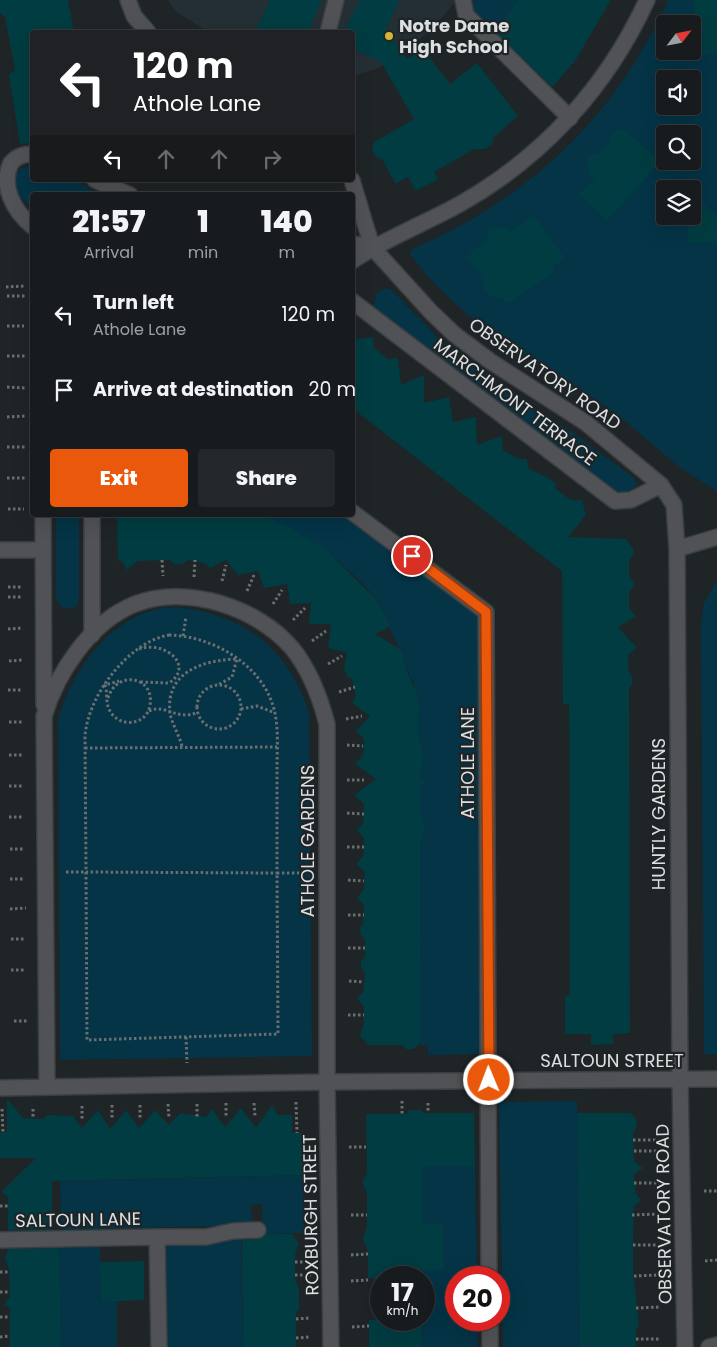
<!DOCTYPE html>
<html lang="en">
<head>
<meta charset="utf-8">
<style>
  body { margin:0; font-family:Poppins,sans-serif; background:#24282a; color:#f1f3f6; height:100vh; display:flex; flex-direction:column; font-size:19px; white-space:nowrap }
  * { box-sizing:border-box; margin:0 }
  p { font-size:16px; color:#9ea1a4 }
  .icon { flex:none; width:28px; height:28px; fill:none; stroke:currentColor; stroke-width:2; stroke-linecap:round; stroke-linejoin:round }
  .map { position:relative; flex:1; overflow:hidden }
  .details { position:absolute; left:30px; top:192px; width:325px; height:325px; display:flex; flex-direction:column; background:#171b1d; border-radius:5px; box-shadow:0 5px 20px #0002,0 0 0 1px #36393b }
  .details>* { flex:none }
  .top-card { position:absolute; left:30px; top:30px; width:325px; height:152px; border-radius:5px; box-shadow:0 5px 20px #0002,0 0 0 1px #36393b; background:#202124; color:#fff; overflow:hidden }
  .needle { width:32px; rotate:58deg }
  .fabs { position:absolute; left:656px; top:15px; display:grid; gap:10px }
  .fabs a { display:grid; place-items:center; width:45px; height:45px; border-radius:5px; background:#171b1d; box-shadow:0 5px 20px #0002,0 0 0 1px #36393b; font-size:25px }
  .speed { position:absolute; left:370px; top:1266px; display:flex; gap:10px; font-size:25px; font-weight:700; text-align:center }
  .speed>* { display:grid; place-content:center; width:65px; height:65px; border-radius:50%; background:#171b1d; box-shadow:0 5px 20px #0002,0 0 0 1px #36393b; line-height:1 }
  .speed small { font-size:12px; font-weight:400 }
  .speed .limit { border:8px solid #d22; background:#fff; color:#111 }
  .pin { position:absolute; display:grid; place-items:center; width:42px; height:42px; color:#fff; margin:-21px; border:2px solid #fff; border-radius:50%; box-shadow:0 1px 5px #0007 }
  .me { position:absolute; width:55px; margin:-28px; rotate:359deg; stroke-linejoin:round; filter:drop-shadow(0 0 4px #0008) }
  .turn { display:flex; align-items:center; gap:18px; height:105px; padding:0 20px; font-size:22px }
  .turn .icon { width:65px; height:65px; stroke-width:2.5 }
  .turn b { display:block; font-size:35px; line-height:42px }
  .lanes { display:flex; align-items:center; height:48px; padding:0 20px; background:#0003; justify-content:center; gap:25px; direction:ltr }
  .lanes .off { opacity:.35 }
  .eta { display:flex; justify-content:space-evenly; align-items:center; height:85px; text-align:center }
  .eta b { font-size:30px; font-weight:800; line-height:35px }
  .action { display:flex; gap:10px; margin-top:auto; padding:10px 20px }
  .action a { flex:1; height:58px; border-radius:5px; background:#ea580c; color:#fff; font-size:20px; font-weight:800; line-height:58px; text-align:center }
  .action a+a { background:#24282a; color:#f1f3f6 }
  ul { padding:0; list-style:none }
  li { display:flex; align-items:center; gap:15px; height:75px; padding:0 20px }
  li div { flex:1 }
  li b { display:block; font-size:19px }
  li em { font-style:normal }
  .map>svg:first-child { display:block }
</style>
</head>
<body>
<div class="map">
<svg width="717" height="1347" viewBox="0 0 717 1347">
  <rect width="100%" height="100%" fill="#1f2427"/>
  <path fill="#242f35" d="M168 0H457L434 27 403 53 376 69 353 76 352 32H201L203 29 175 11Z"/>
  <path fill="#043446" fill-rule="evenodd" d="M473 0H547L515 6 493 33 472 13Z
    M668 0H717V492C707 484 696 478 685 471 658 451 634 426 606 407 535 358 462 325 410 254L412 249C507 209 587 143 640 54 650 36 661 19 668 0ZM665 24H692V51H665ZM665 79H692V106H665ZM665 134H692V161H665ZM665 189H692V216H665Z
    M32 165V180H72L103 195H32V208L17 193 13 181 21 168Z
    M385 288 392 290 446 346 481 374 571 431 634 478 637 485 627 493 613 490 385 318 374 307 376 294Z
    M56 515H79V598L77 606 70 609 61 607 56 599Z
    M260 515H344L477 616 479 1054 428 1055 427 1045H421L420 840 426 828 420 818V788L424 785V780L420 777V756L423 753 422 745 419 741 417 714 420 711 419 705 416 702 415 696 418 694 404 662 403 651 399 648 389 627 391 625C385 617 380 602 374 596 342 559 305 534 260 515Z
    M717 580V1054H704L701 626 704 603Z
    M178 607C244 615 288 648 309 712L312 1056 60 1060 58 721C72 667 118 606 178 607Z
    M577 1101 580 1347H503L499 1102Z
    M422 1166H475L477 1277 456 1278V1320H477L478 1347H422L424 1278 421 1277V1270L444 1269 443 1224 422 1223Z
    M303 1175 304 1233 263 1234 262 1204 251 1205 252 1225 61 1230 60 1179 62 1181Z
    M241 1235 243 1347H167L166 1246 206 1245Z
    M59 1247H100L101 1302 117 1301V1347H61Z"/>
  <path fill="#003c41" d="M0 0H68L74 32H32V143L20 144 9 75 15 70 5 17 0 13Z
    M270 0H322L308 32H255Z
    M360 0H399L386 29 407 59 423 49 450 84 477 63 518 116 493 138 492 145 485 149H474L434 172 438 179 416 191 408 177 396 184 382 159 376 157 372 150 374 142 414 119 381 62 352 49V32H344Z
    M518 0H611L575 61 552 87 495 31Z
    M694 0H717V54L695 55Z
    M624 129 660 162 607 221 579 194 594 178 589 173 587 155 599 154 609 143V136L615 131Z
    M692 193 717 216V242L688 243V216H692Z
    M534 215 565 258 553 268 555 271 506 304 501 297 498 299 489 296 484 290 485 284 467 257 471 254 470 252 488 240 489 227 508 229 510 232Z
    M373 337 374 348 387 359 398 358 401 385 424 375V403L449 397 453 422 476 417 477 445 502 436 503 450 518 459H527L528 468 550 479 555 483 556 489 571 500H582L586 515 568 537 626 539 633 548V555L629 560V576L635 585 629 592V608L636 616 618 627 637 648 628 655 629 672 632 677V684L629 688 630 1033 613 1034V1044L591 1045V1034H565V996L570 995V793L569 704H563L562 571 352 408V340Z
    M117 515H261L289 527 325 549 377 600 391 626 375 634 403 651 404 662 413 686 416 689 420 711 418 714 419 742 422 745 423 753 420 777 427 783 420 788V816L426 828 420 843 421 1043 413 1049H406L402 1045H368L360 1036 364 1023V1007L357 998 363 992 365 974 361 968V961L365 957V940L361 935 360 927 363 924 364 905 357 898 364 889 365 872 356 864 364 855V838L357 830 363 823 364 804 354 795 376 779 355 764 363 755 364 739 356 731 370 716 352 703 356 696 352 679 347 676 344 668 347 653 328 648 331 624H309L311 603 290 604 287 584 264 588 258 571 238 575 226 560 210 568 204 563 188 560 182 564H174L170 560 138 561 127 570 122 561H118Z
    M7 1098 23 1118 43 1119 48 1115 73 1116 82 1128 98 1110 110 1129 126 1110 139 1128 155 1110 169 1125 180 1113 206 1117 212 1109 225 1127 241 1108 256 1128 272 1105 278 1115H292V1133H302L303 1175 52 1181V1230H8V1197L1 1192 36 1158H0V1133L7 1132Z
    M409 1110H421L423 1113H474L475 1166H422V1223L443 1224 444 1270H421V1278H368V1252L363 1239 367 1227V1193L362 1182 367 1173 366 1114H407Z
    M577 1113H631L637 1121 636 1129 633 1132 634 1161 643 1168 634 1174 636 1194 641 1200 634 1206 633 1239V1271L639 1326 636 1328V1347H580Z
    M266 1234H292L299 1244 295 1255V1279L299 1288V1310L296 1312V1347H243L242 1240 259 1239Z
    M59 1248 61 1347H10V1308L4 1305 10 1296 9 1269 5 1259 8 1249Z
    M144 1261V1300L101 1302 100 1262Z
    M369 1320H422V1347H369Z"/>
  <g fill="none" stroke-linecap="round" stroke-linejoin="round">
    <g stroke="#393e41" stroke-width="18">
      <path id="lane" d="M128 0 134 16 148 32
        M463 0 466 15 570 118
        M328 32 336 0
        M352 512 486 612 489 1278
        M0 550H43
        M157 1237H206L233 1231 258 1230
        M0 1240 157 1237 159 1347
        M490 1320V1347"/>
    </g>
    <g stroke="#393e41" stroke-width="18">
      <path id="street" d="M32 154C24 154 16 157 11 163 0 186 14 211 32 226
        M95 180 130 195
        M352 180 372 247 431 312 454 334 490 361 586 423 661 485 674 505 677 549 680 1079 685 1347
        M352 244 372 247
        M352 261C386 238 424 224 460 204 543 157 607 87 647 0
        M352 301 615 501 631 500 661 485
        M43 515 44 705
        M677 549 717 537
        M92 635V515
        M47 1087 44 716C57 673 90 622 135 604 186 584 257 607 292 648 310 670 320 697 327 724V1082L331 1347
        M0 1088 327 1082 717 1079
        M709 1347 717 1345"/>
    </g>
    <path stroke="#6a6f71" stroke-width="3" stroke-dasharray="2.5 2.5" stroke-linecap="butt" d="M6 287 24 286
      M7 296H25
      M7 326H24
      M7 356H25
      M7 387 25 388
      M7 417 25 416
      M7 447H25
      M7 478H25
      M8 509H24
      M162 560 163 576
      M194 577 195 560
      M222 581 226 565
      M8 587H23
      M247 591 254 575
      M8 597H23
      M273 604 282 590
      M293 620 305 608
      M8 629 23 628
      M169 635C212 636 262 664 274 709 279 728 277 750 277 770 277 804 277 838 277 873L86 872 85 737C87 697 128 642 169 635Z
      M183 636 186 617
      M312 641 326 631
      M139 649C165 640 195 666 169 683L140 682
      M9 661 23 660
      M328 664 342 656
      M197 707a22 22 0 1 1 44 0a22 22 0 1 1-44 0Z
      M8 690H23
      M339 692 355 687
      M108 698C117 669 155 677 150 705 147 726 119 728 110 711 105 703 108 693 105 685L119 681
      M241 709 257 706 275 713
      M149 711C166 703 177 722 198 712
      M346 719 362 716
      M9 722H24
      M347 745 363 746
      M182 746C179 735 172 724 170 713 165 671 205 660 237 659L232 677 218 685
      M85 748 277 747
      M9 755H24
      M347 780H364
      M9 786H24
      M347 813 364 814
      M9 817H24
      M347 847H364
      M10 849H25
      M66 872H86L87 1040 278 1034 277 873H306
      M10 879H25
      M348 880 364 881
      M10 909 26 908
      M348 915H364
      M11 939H26
      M348 948H365
      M11 970H26
      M349 981 364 982
      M348 1015H364
      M14 1021H27
      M186 1037 187 1063
      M402 1101V1114
      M296 1102 297 1133
      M226 1103V1117
      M254 1103 255 1116
      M428 1103V1113
      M168 1104 169 1118
      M197 1104V1117
      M112 1105V1119
      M140 1105V1118
      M82 1106V1119
      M2 1109 3 1133
      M33 1109V1119
      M633 1140H657
      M349 1147H366
      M634 1151H657
      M634 1183H657
      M704 1191H717
      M0 1206H8
      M351 1215H367
      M632 1215 658 1214
      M633 1245H658
      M351 1255 368 1254
      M705 1261 717 1260
      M295 1262H310
      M0 1272H9
      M295 1275H311
      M634 1276 658 1275
      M351 1281 368 1280
      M0 1292H10
      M636 1308 659 1307
      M0 1317H10
      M296 1319 309 1318
      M352 1327 369 1326
      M0 1337 10 1336
      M296 1338 310 1337
      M636 1339H659"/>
    <use href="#lane" stroke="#515255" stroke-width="15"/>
    <use href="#street" stroke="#515255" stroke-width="15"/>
  </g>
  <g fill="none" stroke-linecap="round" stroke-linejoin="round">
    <g stroke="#983908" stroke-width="12">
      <path id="route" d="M412 556 486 612 489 1080"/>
    </g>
    <use href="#route" stroke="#ea580c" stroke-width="9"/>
  </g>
  <circle fill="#d3b635" stroke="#1f2427" stroke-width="2" cx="389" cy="36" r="5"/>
  <g text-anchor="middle" stroke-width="4.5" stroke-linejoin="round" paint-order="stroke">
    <g font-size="18" font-weight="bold" fill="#dce0e1" stroke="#1f2427" text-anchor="start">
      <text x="399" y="32">Notre Dame<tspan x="399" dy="21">High School</tspan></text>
    </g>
    <g font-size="18" fill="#dce0e1" stroke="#1f2427">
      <text transform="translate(545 374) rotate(35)" y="6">OBSERVATORY ROAD</text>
      <text transform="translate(515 402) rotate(37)" y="6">MARCHMONT TERRACE</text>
      <text transform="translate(468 763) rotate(-90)" y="6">ATHOLE LANE</text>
      <text transform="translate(659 814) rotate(-90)" y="6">HUNTLY GARDENS</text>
      <text transform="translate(308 841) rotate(-90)" y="6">ATHOLE GARDENS</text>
      <text x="612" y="1067">SALTOUN STREET</text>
      <text transform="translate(664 1214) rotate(-91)" y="6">OBSERVATORY ROAD</text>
      <text transform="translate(311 1215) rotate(-91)" y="6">ROXBURGH STREET</text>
      <text transform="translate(78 1220) rotate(-1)" y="6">SALTOUN LANE</text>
    </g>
  </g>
</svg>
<div class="fabs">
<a><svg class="needle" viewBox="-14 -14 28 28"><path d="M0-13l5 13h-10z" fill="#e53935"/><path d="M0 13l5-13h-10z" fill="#9ea1a4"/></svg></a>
<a><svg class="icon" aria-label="sound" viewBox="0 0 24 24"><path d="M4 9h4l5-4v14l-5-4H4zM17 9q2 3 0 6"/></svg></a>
<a><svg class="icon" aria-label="search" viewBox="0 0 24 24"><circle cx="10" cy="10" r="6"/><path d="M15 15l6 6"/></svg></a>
<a><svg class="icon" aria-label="layers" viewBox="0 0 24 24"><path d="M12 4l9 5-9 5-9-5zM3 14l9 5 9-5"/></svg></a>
</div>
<div class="speed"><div>17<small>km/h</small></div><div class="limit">20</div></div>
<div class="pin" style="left:412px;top:556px;background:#d93025"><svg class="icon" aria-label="arrive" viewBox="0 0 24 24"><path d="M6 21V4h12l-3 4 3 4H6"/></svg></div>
<svg class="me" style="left:489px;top:1080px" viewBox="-20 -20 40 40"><circle r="17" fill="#ea580c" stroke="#fff" stroke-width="3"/><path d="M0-11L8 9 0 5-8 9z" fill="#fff"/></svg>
<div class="top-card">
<div class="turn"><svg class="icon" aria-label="left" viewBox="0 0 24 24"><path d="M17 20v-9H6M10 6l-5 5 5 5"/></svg><div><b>120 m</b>Athole Lane</div></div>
<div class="lanes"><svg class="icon" aria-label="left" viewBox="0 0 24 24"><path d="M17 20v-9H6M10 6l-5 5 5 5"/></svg><svg class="icon off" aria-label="ahead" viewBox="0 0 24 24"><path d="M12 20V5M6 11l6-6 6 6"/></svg><svg class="icon off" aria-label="ahead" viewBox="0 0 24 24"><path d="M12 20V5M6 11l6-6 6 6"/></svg><svg class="icon off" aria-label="right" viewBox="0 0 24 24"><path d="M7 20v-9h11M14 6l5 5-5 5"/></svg></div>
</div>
<section class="details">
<div class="eta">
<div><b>21:57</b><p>Arrival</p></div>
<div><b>1</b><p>min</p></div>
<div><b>140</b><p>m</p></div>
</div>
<ul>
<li><svg class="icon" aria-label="left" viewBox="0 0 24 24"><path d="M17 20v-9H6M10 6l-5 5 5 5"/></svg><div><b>Turn left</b><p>Athole Lane</p></div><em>120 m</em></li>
<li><svg class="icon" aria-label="arrive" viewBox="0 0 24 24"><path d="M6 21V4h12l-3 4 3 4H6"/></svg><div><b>Arrive at destination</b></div><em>20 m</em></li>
</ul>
<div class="action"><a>Exit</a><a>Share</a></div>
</section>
</div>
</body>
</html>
